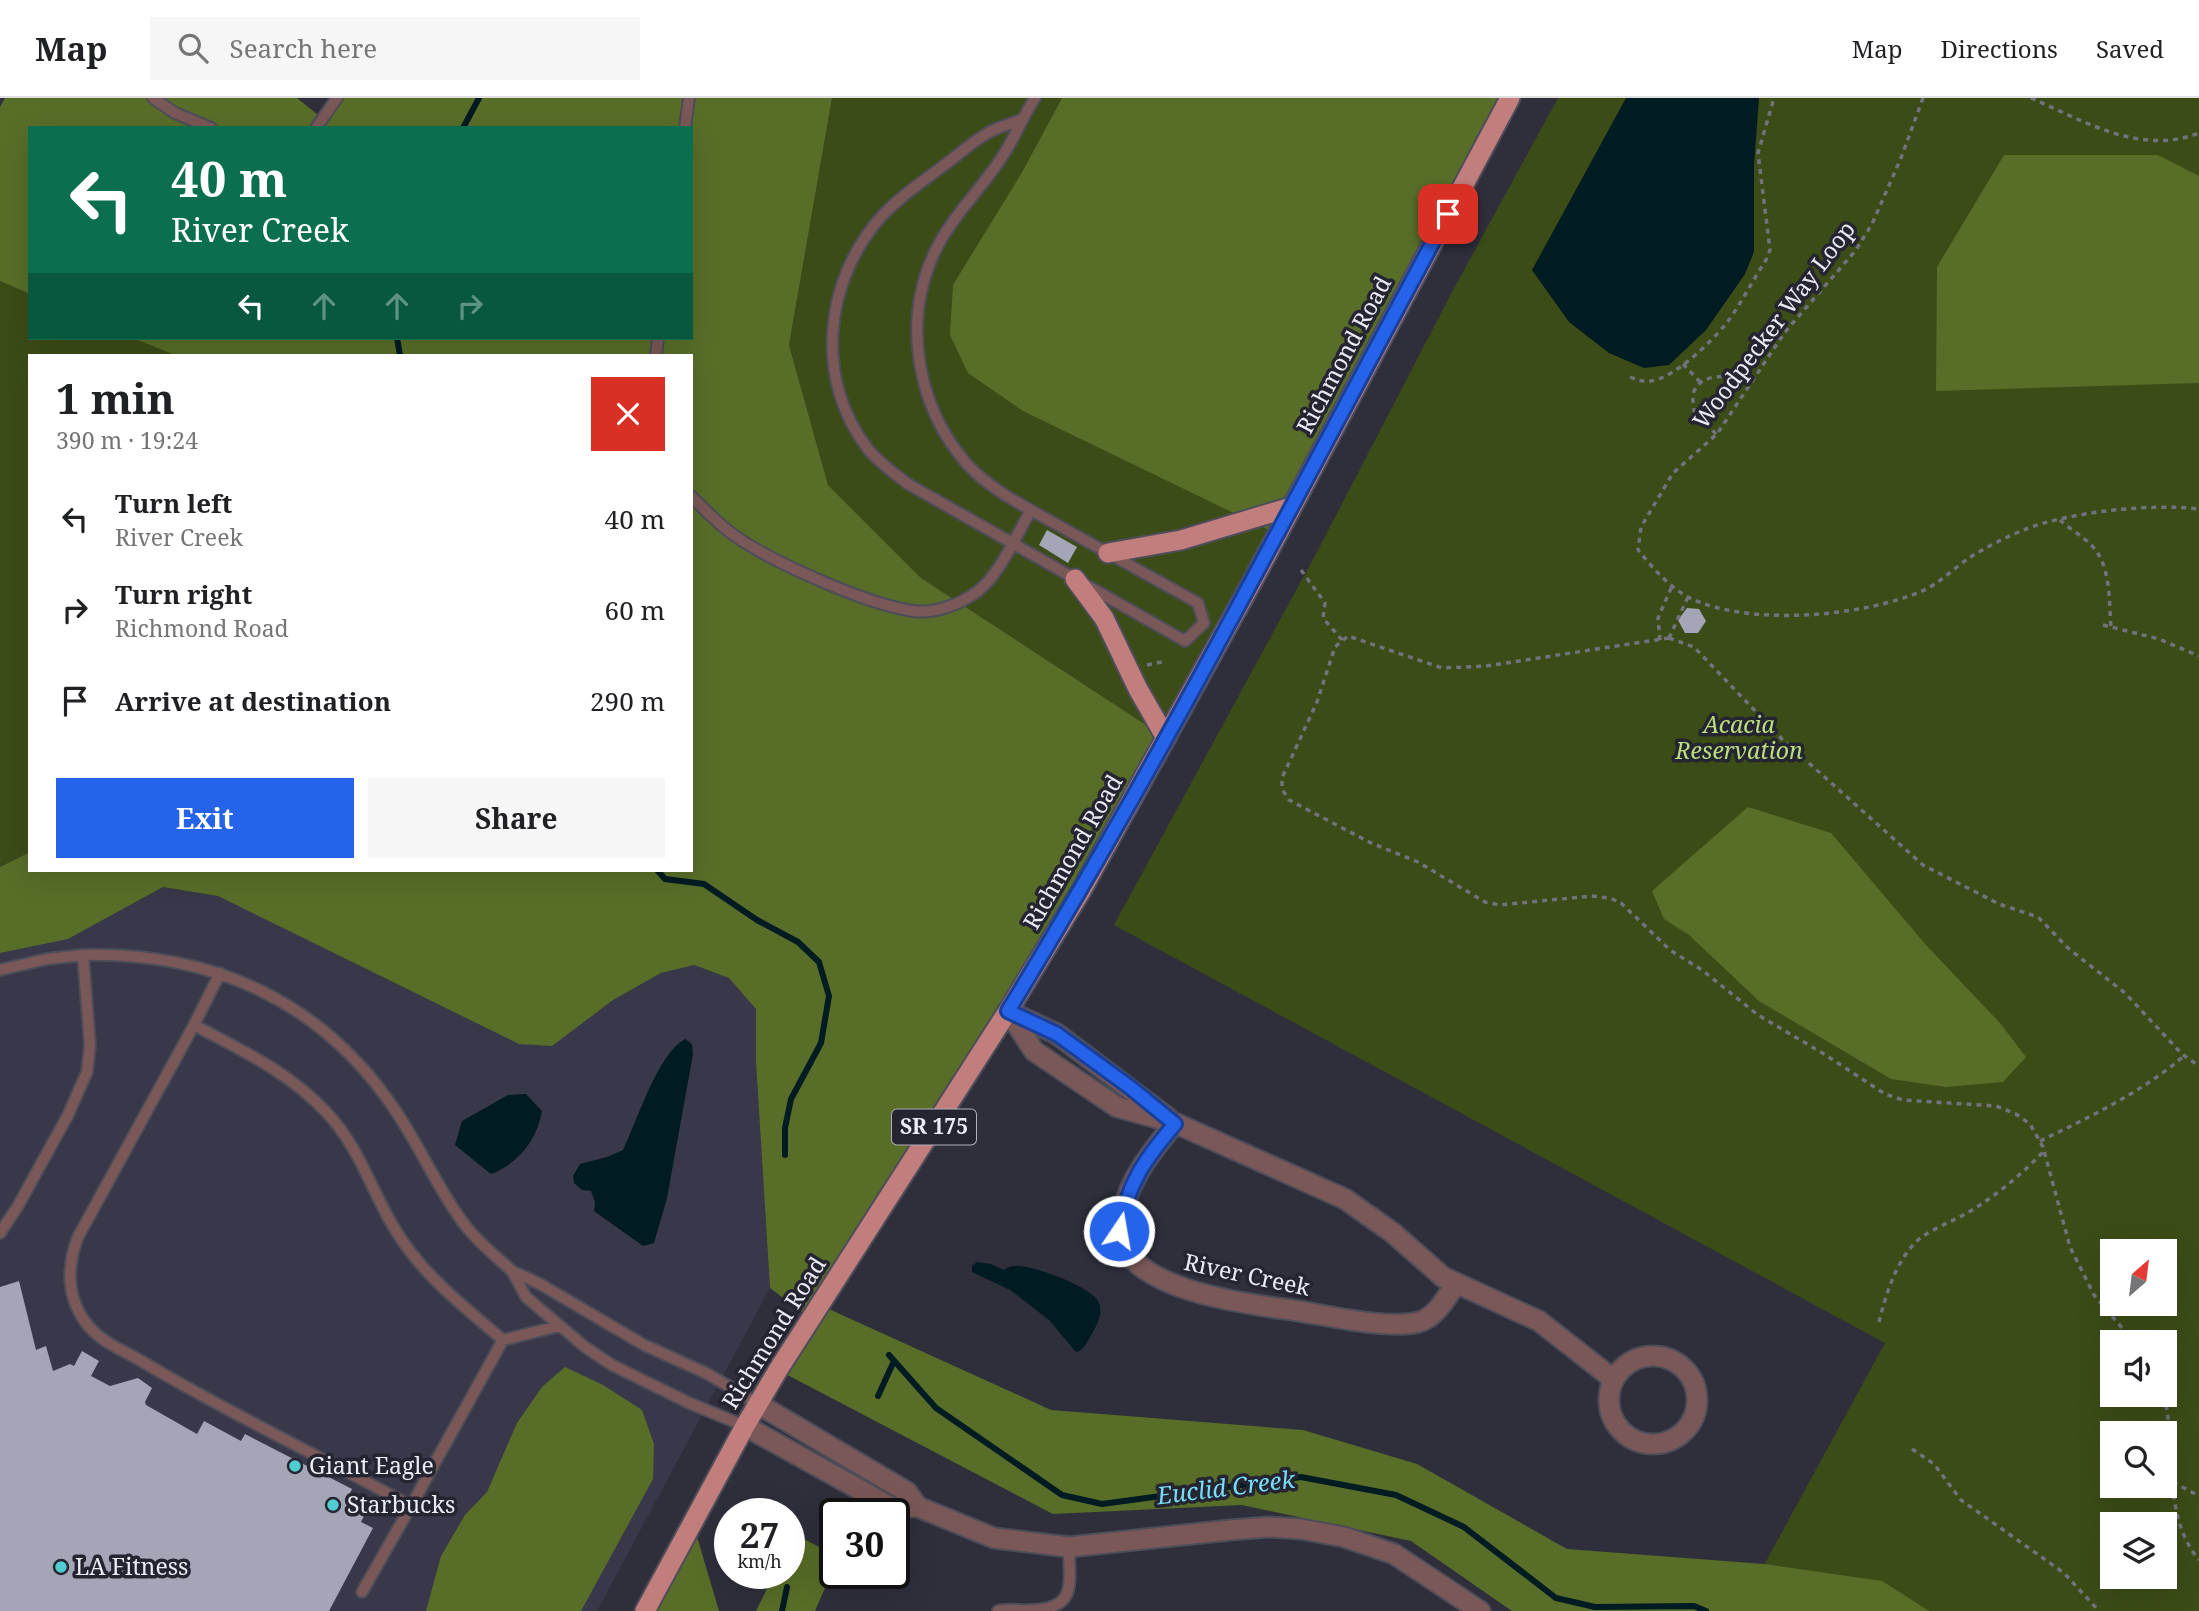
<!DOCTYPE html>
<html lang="en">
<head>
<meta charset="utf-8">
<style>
  body { margin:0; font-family:"Noto Serif",serif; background:#f6f6f6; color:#202124; height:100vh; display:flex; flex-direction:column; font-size:26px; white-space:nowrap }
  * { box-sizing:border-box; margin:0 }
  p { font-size:23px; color:#757577 }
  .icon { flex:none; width:38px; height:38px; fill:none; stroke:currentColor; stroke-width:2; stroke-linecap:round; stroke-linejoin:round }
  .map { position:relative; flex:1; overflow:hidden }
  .sheet { position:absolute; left:28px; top:256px; width:665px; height:518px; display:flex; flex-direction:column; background:#fff; border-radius:0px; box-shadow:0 7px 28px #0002 }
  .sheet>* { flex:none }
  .banner { position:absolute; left:28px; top:28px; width:665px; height:214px; border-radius:0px; box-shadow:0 7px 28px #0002; background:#0b6e4f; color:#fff; overflow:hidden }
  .needle { width:46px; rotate:28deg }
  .buttons { position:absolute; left:2100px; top:1141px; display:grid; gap:14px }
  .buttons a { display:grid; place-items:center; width:77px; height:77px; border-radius:0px; background:#fff; box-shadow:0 7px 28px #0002; font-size:35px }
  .speed { position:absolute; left:714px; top:1400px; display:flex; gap:14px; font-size:35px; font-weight:700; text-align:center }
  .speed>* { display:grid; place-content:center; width:91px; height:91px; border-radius:50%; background:#fff; box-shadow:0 7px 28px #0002; line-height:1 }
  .speed small { font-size:18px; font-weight:400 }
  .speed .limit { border:4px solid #111; border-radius:10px; background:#fff; color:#111 }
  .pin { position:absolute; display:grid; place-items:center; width:60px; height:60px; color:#fff; margin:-30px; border-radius:14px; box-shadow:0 4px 10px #0006 }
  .me { position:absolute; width:77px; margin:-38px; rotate:12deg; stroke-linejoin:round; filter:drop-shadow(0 0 5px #0008) }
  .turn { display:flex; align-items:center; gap:24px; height:147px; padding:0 28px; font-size:32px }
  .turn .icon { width:91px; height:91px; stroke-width:2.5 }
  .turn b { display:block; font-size:49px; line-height:60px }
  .lanes { display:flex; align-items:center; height:66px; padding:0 28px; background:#0003; justify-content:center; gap:35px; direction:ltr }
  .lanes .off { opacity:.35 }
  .round { display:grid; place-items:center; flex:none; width:74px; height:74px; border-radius:0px; background:#f6f6f6 }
  .summary { display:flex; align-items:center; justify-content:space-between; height:119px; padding:0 28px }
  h1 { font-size:42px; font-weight:700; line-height:52px }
  .cta { display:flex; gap:14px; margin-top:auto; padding:14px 28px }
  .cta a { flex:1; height:80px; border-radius:0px; background:#2563eb; color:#fff; font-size:28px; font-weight:700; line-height:80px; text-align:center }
  .cta a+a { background:#f6f6f6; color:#202124 }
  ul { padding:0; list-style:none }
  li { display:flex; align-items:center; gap:21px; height:91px; padding:0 28px }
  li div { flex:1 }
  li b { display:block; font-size:26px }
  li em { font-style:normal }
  header { display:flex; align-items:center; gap:42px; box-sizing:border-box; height:98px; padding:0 35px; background:#fff; border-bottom:2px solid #e0e0e0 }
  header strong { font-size:33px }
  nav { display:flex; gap:38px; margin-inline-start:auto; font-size:24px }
  .search { width:490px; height:63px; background:#f6f6f6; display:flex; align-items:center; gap:18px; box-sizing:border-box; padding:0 24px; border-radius:0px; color:#757577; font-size:26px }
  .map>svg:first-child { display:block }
</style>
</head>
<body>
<header>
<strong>Map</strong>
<div class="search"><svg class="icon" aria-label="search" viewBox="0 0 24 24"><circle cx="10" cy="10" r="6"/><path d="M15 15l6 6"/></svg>Search here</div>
<nav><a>Map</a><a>Directions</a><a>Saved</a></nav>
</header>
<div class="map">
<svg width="2199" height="1513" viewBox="0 0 2199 1513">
  <rect width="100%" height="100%" fill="#2f2f3c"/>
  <path fill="#38384a" d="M163 789 218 798 519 946 613 902 661 875 694 867 729 880 756 911V964L770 1190 597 1513H0V855L68 841Z"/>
  <path fill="#3c4c17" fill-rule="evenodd" d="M832 0H1062L1021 76 1247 421 1277 436 1166 640 921 480 828 387 789 247Z
    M1558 0H2199V1513H1739L1885 1245 1114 827 1318 452 1452 194ZM2112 1153H2165V1206H2112ZM2112 1244H2165V1297H2112ZM2112 1335H2165V1388H2112ZM2112 1426H2165V1479H2112Z
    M0 183 30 196V240H136L178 257H30V754L0 769Z"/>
  <path fill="#586e28" d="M5 0H297L323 21 337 0H832L789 247 828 387 921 480 1166 640 820 1207 1051 1312 1303 1332 1417 1366 1567 1451 1764 1466 1882 1483 1929 1513H1512L1411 1443 1242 1407 1053 1416 778 1272 811 1221 770 1190 756 964V911L729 880 694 867 661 875 613 902 552 948 519 946 218 798 163 789 68 841 0 855V769L30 754V772H691V257H175L133 240H691V30H30V196L0 183V9Z
    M1062 0H1510L1277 436 1023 313 968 275 950 237 953 187 1021 76Z
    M2004 57H2158L2199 78V285L1936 293 1937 169Z
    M1748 709 1831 735 1926 847 2000 925 2026 959 2003 984 1946 989 1891 981 1759 903 1689 837 1664 821 1652 793Z
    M565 1269 603 1287 642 1312 654 1346 653 1381 581 1513H426L441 1458 465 1417 487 1394 517 1325 542 1289Z
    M693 1425 719 1513H645Z
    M794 1436 835 1457V1467L815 1513H756L775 1475H789V1446Z"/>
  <path fill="#001b22" d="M1626 0H1759L1754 68V154L1745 176 1706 232 1669 267 1644 270 1609 255 1569 224 1532 172Z
    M685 941 692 946 693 956 667 1100 654 1145 643 1148 594 1113 595 1104 591 1093 582 1092 574 1085 573 1078 580 1066 607 1059 623 1052C638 1021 657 957 685 941Z
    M526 996 542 1013C537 1042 519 1065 491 1076L455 1047 462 1023 508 997Z
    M977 1164 991 1166 1004 1172C1007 1170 1010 1168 1014 1168 1030 1166 1090 1188 1098 1203 1104 1213 1098 1225 1093 1234 1088 1242 1085 1252 1076 1254L1049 1222 1010 1192 972 1174V1168Z"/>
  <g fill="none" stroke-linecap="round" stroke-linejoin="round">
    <path stroke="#001b22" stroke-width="6" d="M463 30 479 0
      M397 240 400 257
      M657 772 665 781 704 786 757 822 798 844 819 864 829 898 821 945 791 1001 785 1030V1057
      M889 1257 936 1310 1062 1397 1102 1406 1301 1379 1396 1397 1464 1429 1556 1500 1595 1509 1694 1508 1706 1513
      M878 1298 894 1263
      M782 1513 787 1489"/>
  </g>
  <path fill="#a4a5b6" d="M1047 432 1077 449 1068 465 1039 447Z
    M1687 510 1699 511 1706 523 1698 535H1685L1678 522Z
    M19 1183 36 1252 46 1248 53 1273 70 1266 74 1268 82 1253 99 1263 91 1278 110 1288 138 1280 152 1290 145 1304 146 1307 197 1336 204 1323 241 1343 245 1336 352 1391 347 1401 367 1412 361 1424 373 1430 329 1513H0V1189Z"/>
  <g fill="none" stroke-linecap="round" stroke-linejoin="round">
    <g stroke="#4d4d59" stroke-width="14">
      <path id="service" d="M153 0 175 15 211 30
        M1021 22C1009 26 996 30 986 36 971 45 957 58 943 68 922 84 899 99 881 119 824 183 814 282 868 351 879 365 894 375 908 386L1185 543 1204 525 1198 505C1153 480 1108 455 1063 430 1030 411 992 394 966 365 918 309 903 228 932 160 949 119 985 89 1007 51 1017 34 1024 17 1035 0
        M316 30 337 0
        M685 30 689 0
        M656 257 658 240
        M691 398C705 412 719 427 735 438 774 465 866 506 913 513 935 516 961 506 978 493 1000 476 1017 436 1031 412
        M83 857C214 854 324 904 397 1015 419 1048 435 1084 457 1116 471 1138 493 1156 512 1173
        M0 872 47 861 83 857 90 947 87 974 68 1017 18 1108 0 1135
        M194 927C241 952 289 974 326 1014 358 1047 370 1089 393 1128 420 1175 462 1207 503 1242L411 1408C322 1359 230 1316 143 1264 123 1252 100 1244 86 1225 66 1198 67 1168 78 1139L194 927 220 875
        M503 1242 559 1228
        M745 1328 689 1305 612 1267 585 1249 526 1199 512 1173 540 1186 644 1247 708 1276 758 1306
        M362 1494 411 1408
        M998 1513C1009 1510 1020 1513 1032 1512 1078 1510 1069 1485 1069 1449"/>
    </g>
    <g stroke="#4d4d59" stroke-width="23">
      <path id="minor" d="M1008 913 1034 953 1117 1009 1175 1025 1345 1101 1393 1135 1443 1179 1539 1223 1613 1281
        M1008 913 1057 936 1168 1020
        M1175 1025C1152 1053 1129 1081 1122 1117 1122 1121 1119 1128 1119 1132 1124 1192 1246 1206 1292 1212 1326 1217 1387 1232 1419 1224 1436 1219 1446 1200 1455 1187
        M1609 1302a44 44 0 1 1 88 0a44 44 0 1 1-88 0Z
        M758 1306 907 1394 918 1409
        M745 1328 891 1409H918L994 1440 1069 1449 1230 1432 1269 1429 1301 1431 1344 1439 1394 1456 1480 1513"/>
    </g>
    <g stroke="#4d4d59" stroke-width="23">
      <path id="primary" d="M1108 455 1181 442 1291 409
        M1075 481 1104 520 1138 591 1166 640
        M645 1513 745 1328 778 1272 1008 913 1081 793 1252 484 1510 0"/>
    </g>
    <path stroke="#72727e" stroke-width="3.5" stroke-dasharray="5 5" stroke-linecap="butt" d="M1923 0 1901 60 1872 126 1856 152 1785 234 1717 336 1673 375 1641 429 1638 452C1653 470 1668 488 1688 499 1747 529 1862 519 1922 493 1939 486 1954 470 1969 460 1986 449 2008 438 2026 431 2069 414 2153 405 2199 411
      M2031 0C2084 23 2140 58 2199 35
      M1683 266 1701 285
      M1630 279C1637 282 1643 284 1651 283 1674 280 1710 245 1725 227 1740 208 1752 183 1766 162L1770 152 1758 55 1774 0
      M1716 336 1694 313C1694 308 1692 300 1693 296 1701 271 1735 279 1753 283
      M2060 422C2071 432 2089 442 2097 454 2111 475 2109 506 2111 529
      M1301 472 1325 505 1323 520 1343 543
      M2103 527 2159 541 2199 558
      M1669 540 1486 568 1442 570 1348 538 1335 549 1317 604 1282 680V691L1289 702 1371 745 1418 764 1485 804 1500 807 1591 798 1610 800 1621 805 1670 852 1702 872 1758 917 1824 956 1885 996 1903 1002 1996 1008 2016 1016 2030 1026 2043 1049 2070 1149 2094 1197 2134 1244
      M1669 540 1694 549 1782 641 1923 767 1999 806 2038 819 2068 850 2125 895 2182 956 2199 968
      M1669 540 1688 499
      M1660 542 1658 520 1672 488
      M1147 567 1162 564
      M2040 1043C2090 1019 2142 994 2184 958
      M1879 1224C1886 1197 1894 1168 1914 1146 1925 1133 1954 1123 1969 1114 1997 1097 2021 1077 2044 1053
      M2164 1297C2177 1351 2161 1416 2199 1462
      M1912 1351 1934 1366 1961 1402 2064 1475 2099 1513
      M2173 1384 2199 1398"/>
    <use href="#service" stroke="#7a5857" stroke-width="10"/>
    <use href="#minor" stroke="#7a5857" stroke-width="19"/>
    <use href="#primary" stroke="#c17e7c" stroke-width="19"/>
  </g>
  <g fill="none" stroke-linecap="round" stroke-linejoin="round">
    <g stroke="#184099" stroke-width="18">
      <path id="route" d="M1119 1133C1128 1085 1144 1062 1175 1026L1131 990 1057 936 1008 913C1166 654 1304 383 1448 116"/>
    </g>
    <use href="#route" stroke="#2563eb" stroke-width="12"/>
  </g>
  <g fill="#51ccd1" stroke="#252532" stroke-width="2.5">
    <circle cx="295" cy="1368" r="7"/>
    <circle cx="333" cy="1407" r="7"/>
    <circle cx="61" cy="1469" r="7"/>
  </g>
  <g text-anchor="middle" stroke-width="7" stroke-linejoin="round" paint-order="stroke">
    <rect fill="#252532" stroke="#afb0ba" stroke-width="2" x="892" y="1011.5" width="84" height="35" rx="5"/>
    <g font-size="21" font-weight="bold" fill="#eaebf4">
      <text x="934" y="1036">SR 175</text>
    </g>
    <g font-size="23" fill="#eaebf4" stroke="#252532">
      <text transform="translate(1774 227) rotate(-53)" y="8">Woodpecker Way Loop</text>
      <text transform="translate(1344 257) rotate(-62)" y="8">Richmond Road</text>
      <text transform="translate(1073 754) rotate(-60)" y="8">Richmond Road</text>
      <text transform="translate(1247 1177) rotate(12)" y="8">River Creek</text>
      <text transform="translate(774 1235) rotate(-58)" y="8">Richmond Road</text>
    </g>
    <g font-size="23" font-style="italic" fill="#bdde7d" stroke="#252532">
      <text x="1739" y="635">Acacia<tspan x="1739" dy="26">Reservation</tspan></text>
    </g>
    <g font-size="23" fill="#eaebf4" stroke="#252532" text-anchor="start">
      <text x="309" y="1376">Giant Eagle</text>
      <text x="347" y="1415">Starbucks</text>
      <text x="75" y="1477">LA Fitness</text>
    </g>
    <g font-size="24" font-style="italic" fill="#76def8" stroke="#252532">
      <text transform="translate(1226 1390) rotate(-7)" y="8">Euclid Creek</text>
    </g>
  </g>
</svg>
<div class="buttons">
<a><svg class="needle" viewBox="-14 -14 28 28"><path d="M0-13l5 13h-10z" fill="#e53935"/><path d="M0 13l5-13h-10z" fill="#757577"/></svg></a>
<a><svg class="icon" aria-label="sound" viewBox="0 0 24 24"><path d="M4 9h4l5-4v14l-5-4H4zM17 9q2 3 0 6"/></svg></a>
<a><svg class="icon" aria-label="search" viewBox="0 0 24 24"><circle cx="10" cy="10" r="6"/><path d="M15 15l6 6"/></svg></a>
<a><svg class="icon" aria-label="layers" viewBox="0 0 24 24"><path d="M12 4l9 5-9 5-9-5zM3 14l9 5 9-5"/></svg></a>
</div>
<div class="speed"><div>27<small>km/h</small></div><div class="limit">30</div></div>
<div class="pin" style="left:1448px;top:116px;background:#d93025"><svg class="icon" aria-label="arrive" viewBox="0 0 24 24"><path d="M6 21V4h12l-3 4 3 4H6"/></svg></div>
<svg class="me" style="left:1119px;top:1133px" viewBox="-20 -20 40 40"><circle r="17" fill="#2563eb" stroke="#fff" stroke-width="3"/><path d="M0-11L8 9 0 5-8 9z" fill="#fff"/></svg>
<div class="banner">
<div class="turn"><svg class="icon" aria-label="left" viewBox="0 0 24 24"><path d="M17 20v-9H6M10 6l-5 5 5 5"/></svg><div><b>40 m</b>River Creek</div></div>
<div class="lanes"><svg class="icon" aria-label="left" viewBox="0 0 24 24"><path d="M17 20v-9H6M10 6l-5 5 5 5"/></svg><svg class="icon off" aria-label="ahead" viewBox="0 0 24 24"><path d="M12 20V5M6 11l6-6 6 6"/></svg><svg class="icon off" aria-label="ahead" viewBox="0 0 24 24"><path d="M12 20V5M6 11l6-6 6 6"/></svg><svg class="icon off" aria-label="right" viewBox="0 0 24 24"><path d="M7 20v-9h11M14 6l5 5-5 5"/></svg></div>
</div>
<section class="sheet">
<div class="summary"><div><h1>1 min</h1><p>390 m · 19:24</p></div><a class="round" style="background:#d93025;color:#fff"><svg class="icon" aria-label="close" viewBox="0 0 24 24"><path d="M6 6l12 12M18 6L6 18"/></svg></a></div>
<ul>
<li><svg class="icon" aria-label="left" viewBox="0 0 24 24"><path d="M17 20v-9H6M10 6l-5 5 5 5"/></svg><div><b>Turn left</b><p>River Creek</p></div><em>40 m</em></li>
<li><svg class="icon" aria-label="right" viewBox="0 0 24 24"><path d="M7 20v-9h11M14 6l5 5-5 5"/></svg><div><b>Turn right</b><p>Richmond Road</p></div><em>60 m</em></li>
<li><svg class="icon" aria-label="arrive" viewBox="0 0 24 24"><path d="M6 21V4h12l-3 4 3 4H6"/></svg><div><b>Arrive at destination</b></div><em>290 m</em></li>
</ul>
<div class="cta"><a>Exit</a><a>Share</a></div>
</section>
</div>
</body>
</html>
